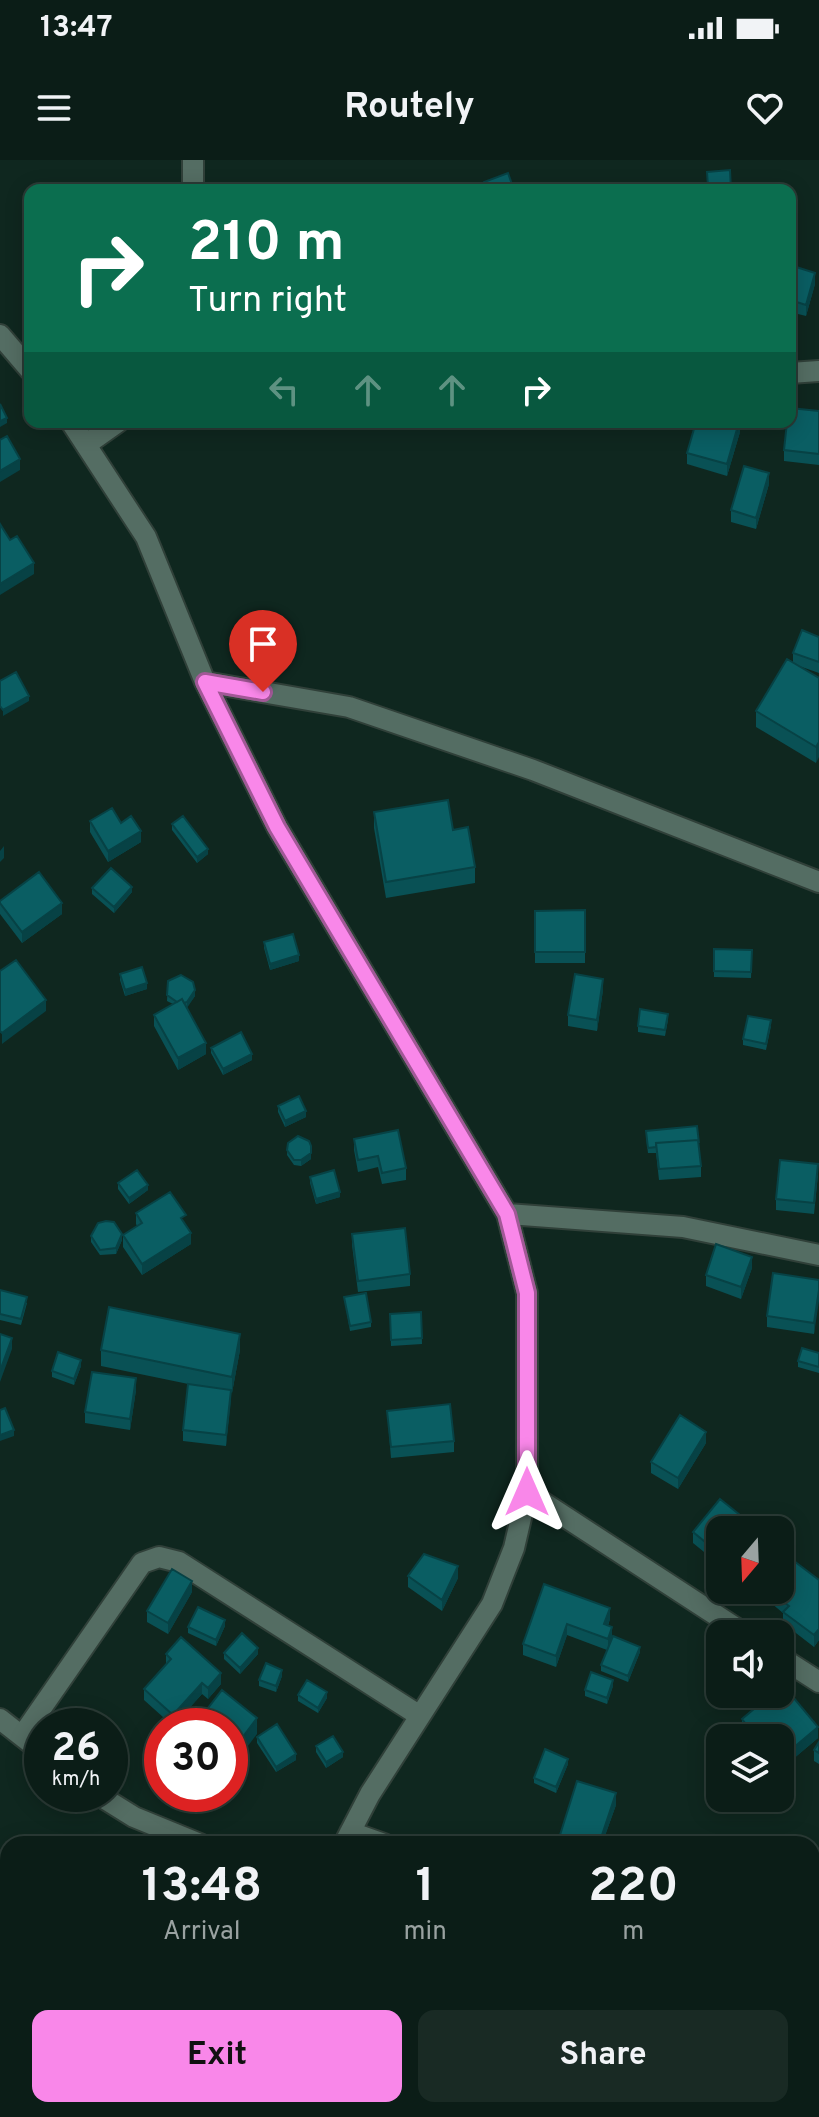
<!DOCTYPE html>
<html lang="en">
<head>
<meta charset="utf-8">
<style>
  body { margin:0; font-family:Overpass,sans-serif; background:#192a24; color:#f1f3f6; height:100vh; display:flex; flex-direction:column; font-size:30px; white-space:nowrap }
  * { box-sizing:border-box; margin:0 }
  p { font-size:26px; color:#9aa2a1 }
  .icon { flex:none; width:44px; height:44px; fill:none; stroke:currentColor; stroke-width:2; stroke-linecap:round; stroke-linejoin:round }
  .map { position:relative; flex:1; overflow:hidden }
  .panel { position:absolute; left:0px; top:1676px; width:820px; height:282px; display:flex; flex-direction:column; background:#0b1d17; border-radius:24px 24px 0 0; box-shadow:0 4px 20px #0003,0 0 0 2px #2b3b36 }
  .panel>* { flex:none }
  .banner { position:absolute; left:24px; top:24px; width:772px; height:244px; border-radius:16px; box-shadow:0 4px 20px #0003,0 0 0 2px #2b3b36; background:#0b6e4f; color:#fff; overflow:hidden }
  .needle { width:52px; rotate:199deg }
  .buttons { position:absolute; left:706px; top:1356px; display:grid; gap:16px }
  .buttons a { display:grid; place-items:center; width:88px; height:88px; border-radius:16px; background:#0b1d17; box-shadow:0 4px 20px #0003,0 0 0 2px #2b3b36; font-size:40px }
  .speed { position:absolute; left:24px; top:1548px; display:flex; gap:16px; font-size:40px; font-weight:700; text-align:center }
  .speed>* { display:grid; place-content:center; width:104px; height:104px; border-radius:50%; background:#0b1d17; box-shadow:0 4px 20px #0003,0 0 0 2px #2b3b36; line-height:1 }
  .speed small { font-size:20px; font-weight:400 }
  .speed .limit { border:12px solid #d22; background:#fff; color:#111 }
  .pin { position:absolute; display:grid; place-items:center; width:68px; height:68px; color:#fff; margin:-82px -34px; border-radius:50% 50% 50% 0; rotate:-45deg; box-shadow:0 0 8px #0007 }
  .pin .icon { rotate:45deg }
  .me { position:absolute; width:88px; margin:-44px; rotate:0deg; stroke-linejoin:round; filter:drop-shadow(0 0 6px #0008) }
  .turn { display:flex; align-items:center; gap:28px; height:168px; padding:0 32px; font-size:36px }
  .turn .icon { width:104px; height:104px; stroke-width:2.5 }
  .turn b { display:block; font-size:56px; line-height:68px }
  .lanes { display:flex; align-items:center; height:76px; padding:0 32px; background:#0003; justify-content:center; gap:40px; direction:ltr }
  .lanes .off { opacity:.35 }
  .eta { display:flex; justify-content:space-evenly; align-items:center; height:136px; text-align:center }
  .eta b { font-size:48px; font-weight:700; line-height:56px }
  .action { display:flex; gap:16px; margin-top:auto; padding:16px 32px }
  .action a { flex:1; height:92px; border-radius:16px; background:#f987e9; color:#111; font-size:32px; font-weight:700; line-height:92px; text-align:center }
  .action a+a { background:#192a24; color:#f1f3f6 }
  .status { display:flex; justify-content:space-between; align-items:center; height:56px; padding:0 40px; background:#0b1d17; direction:ltr }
  .status svg { height:22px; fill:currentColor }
  header { display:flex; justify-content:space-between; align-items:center; height:104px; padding:0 32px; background:#0b1d17; font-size:36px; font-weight:700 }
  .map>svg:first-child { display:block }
</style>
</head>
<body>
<div class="status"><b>13:47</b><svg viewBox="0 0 49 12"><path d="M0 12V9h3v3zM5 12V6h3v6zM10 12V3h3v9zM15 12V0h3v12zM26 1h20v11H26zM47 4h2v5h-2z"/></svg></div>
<header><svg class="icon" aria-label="menu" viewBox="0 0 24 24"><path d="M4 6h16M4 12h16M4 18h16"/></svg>Routely<svg class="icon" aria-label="heart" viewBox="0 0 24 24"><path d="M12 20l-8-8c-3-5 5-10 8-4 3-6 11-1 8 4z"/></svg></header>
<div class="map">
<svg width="819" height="1957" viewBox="0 0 819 1957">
  <rect width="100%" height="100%" fill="#0f271f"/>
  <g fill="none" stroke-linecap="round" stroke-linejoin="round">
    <g stroke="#304039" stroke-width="24">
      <path id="minor" d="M193 30V0
        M0 175 30 210
        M790 213 819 211
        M71 262 146 377 205 522 349 547 533 610 819 722
        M87 284 118 262
        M205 522 277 667 507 1054 527 1133V1332L514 1388 492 1444 370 1634 344 1684
        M507 1054 683 1067 819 1095
        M527 1332 745 1474
        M780 1497 819 1522
        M0 1559 42 1592
        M22 1576 142 1403 159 1397 179 1402 420 1556
        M97 1634 134 1657 200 1684
        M350 1672 384 1684
        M812 1857 819 1859
        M215 1957 218 1950
        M430 1957 433 1950"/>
    </g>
    <use href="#minor" stroke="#546d63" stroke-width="20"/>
  </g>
  <path fill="#095155" d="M790 105 815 124 806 156 790 152Z
    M819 251V305L784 301V290Z
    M740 272 727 316 687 304V293Z
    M769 324 756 369 731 362V350Z
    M819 477V513L799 506 819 518 816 603 756 567V551L793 502V493Z
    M374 652 475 707V723L386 738 374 668Z
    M90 661 121 663 141 682 108 702 90 672Z
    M172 664 208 694 197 703 172 670Z
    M92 728 132 732 114 753 92 734Z
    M0 741 62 754 22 783 0 754Z
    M585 750V803H535V751Z
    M264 782 299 801 270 810 264 788Z
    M714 789 752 790 751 818 714 817Z
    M120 814 147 829 125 836 120 820Z
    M168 821 195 836 186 848 206 894 178 910 154 866V855L173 844 167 841Z
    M603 830 597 871 568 866V855Z
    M668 860 665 876 638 872V866Z
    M771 866 766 890 743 885V879Z
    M211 888 252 900 223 915 211 893Z
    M278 946 306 957 285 967 278 952Z
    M646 977 701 1006V1017L659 1020 656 993H648Z
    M354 979 406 1008V1020L382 1024 378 1007 358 1012 354 990Z
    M288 983 311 992V999L301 1006 294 1005 287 995Z
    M818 1015 814 1054 776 1050V1039Z
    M310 1017 340 1037 316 1044 310 1023Z
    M118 1023 148 1030 129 1044 118 1029Z
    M136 1053 186 1065 191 1084 142 1115 123 1087V1075L137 1066 136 1064Z
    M352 1074 410 1114V1126L358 1132 352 1085Z
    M91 1076 122 1080 116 1094 100 1095 91 1082Z
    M752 1108 741 1139 706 1126V1115Z
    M819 1120 814 1174 767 1167V1156Z
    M0 1130 27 1143 21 1165 0 1160Z
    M344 1137 371 1162V1167L350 1171Z
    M421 1152 422 1184 391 1186 390 1154Z
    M101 1190H240L232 1233 231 1232 226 1286 183 1281V1270L198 1226 101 1206Z
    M819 1193V1213L798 1207V1201Z
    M81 1206 74 1225 52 1217V1211Z
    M136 1230 130 1270 85 1263V1252Z
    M387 1251 454 1281V1292L391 1298Z
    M706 1283 678 1329 651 1313V1302Z
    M720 1339 755 1367V1370H720V1405L693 1383V1372Z
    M408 1416 458 1418 442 1451 408 1427Z
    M819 1420V1480L814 1487 783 1463V1453L771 1443V1432Z
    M544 1424 610 1459 608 1466 612 1478 640 1492 628 1522 601 1511V1505L607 1490 567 1475 556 1507 523 1495V1484Z
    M192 1432 168 1474 147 1462V1451Z
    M225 1466 216 1486 188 1473V1467Z
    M224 1493 258 1494 240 1514 224 1499Z
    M166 1494 221 1524 208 1539 202 1534 173 1566 144 1540V1529L166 1504Z
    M282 1516 276 1532 259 1526V1520Z
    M613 1526 607 1544 585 1536V1530Z
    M298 1535 327 1538 318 1553 298 1541Z
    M742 1559 818 1578 780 1610V1578H748L742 1570Z
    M257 1577 296 1600 276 1612 257 1583Z
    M819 1582V1604L814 1601V1590Z
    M316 1586 343 1597 326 1608 316 1592Z
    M568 1604 556 1633 534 1623V1618Z
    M210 1634H224L219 1640Z
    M616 1645 602 1684H560V1675Z
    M0 1799H6L7 1848H0Z
    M812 1903 819 1904V1957H807V1950H812Z"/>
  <path fill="#074245" d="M815 113V124L806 156V145Z
    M7 258V263L0 267V261Z
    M740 262V272L727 316V304Z
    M20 299V310L0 322V311Z
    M769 313V324L756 369V358Z
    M34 403V414L0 435V424Z
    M29 536V541L3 556V550Z
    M819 582V597L816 603V587Z
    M141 671V682L108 702V691Z
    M4 686V698L0 702V691Z
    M208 689V694L197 703V697Z
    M132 727V732L114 753V747Z
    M62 743V754L22 783V772Z
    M299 795V801L270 810V804Z
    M603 819V830L597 871V860Z
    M147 823V829L125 836V830Z
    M195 830V836L187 848V842Z
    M46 840V851L2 884V873Z
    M206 883V894L178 910V898Z
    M252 894V900L223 915V909Z
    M306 951V957L285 967V961Z
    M311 986V999L301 1006V1000Z
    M148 1025V1030L129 1044V1038Z
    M340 1032V1037L316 1044V1039Z
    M191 1073V1084L142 1115V1104Z
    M122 1074V1080L116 1094V1088Z
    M752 1097V1108L741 1139V1127Z
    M819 1130V1141L814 1174V1163Z
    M240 1174V1190L232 1233V1217Z
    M12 1178V1189L0 1222V1211Z
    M81 1200V1206L74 1225V1219Z
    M136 1218V1230L130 1270V1259Z
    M231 1230V1241L226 1286V1275Z
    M14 1270V1276L0 1281V1275Z
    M706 1272V1283L678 1329V1318Z
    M458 1406V1418L442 1451V1440Z
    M192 1421V1432L168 1474V1463Z
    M610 1448V1459L604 1475V1464Z
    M225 1460V1466L216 1486V1480Z
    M567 1464V1475L556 1507V1496Z
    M612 1467V1479L608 1490V1479Z
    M819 1469V1480L814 1487V1475Z
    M640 1487V1492L628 1522V1516Z
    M258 1488V1494L240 1514V1508Z
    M282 1510V1516L276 1532V1526Z
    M221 1513V1524L208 1539V1528Z
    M613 1520V1526L607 1544V1538Z
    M202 1523V1534L173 1566V1555Z
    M327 1532V1538L318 1553V1548Z
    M257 1558V1574L236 1602V1586Z
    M818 1567V1578L780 1610V1599Z
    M244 1592V1608L230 1626V1610Z
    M343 1592V1597L326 1608V1602Z
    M296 1594V1600L276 1612V1607Z
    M568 1599V1604L556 1633V1627Z
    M616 1633V1645L602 1684H599Z"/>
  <path fill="#0a5e63" stroke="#074245" stroke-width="2" d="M730 10 731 30H713V27H708L707 12Z
    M508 13 514 30H487L484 22Z
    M483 25 485 30H470Z
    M790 105 815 113 806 145 790 140Z
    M0 244 7 258 0 261Z
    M790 248 819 251V294L784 290 787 262H790Z
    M696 262H739L727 304 687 293Z
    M7 276 20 299 0 311V280Z
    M744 306 769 313 756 358 731 350Z
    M0 364 10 380 17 376 34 403 0 424Z
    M802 470 819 477V502L793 493Z
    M787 499 819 518V582L816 587 756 551Z
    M16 512 29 536 3 550 0 546V521Z
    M448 640 453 670 468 667 475 707 386 722 374 652Z
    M112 648 121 663 131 656 141 671 108 691 90 661Z
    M183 656 208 689 197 697 172 664Z
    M111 708 132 727 114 747 92 728Z
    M39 712 62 743 22 772 0 743V741Z
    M585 750V792H535V751Z
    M293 774 299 795 270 804 264 782Z
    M714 789 752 790 751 812 714 811Z
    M16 800 46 840 2 873 0 871V811Z
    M142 807 147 823 125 830 120 814Z
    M575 814 603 819 597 860 568 855Z
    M181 815 193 822 195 830 187 842 184 843 182 839 177 842 167 835 168 821Z
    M182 839 206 883 178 898 154 855Z
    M640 849 668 854 665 870 638 866Z
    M748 856 771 860 766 884 743 879Z
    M241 872 252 894 223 909 211 888Z
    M299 936 306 951 285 961 278 946Z
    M697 966 699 983 698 980 656 983V987L648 988 646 971Z
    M398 970 406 1008 382 1013 378 996 358 1000 354 979Z
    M298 976 309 981 311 986V993L301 1000H294L287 990 288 983Z
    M698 980 701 1006 659 1009 656 983Z
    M780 1000 818 1004 814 1043 776 1039Z
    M137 1010 148 1025 129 1038 118 1023Z
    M334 1010 340 1032 316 1039 310 1017Z
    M170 1032 186 1055 181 1058 191 1073 142 1104 123 1075 142 1063 136 1053Z
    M106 1061 114 1062 122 1074 116 1088 100 1090 91 1076 98 1063Z
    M405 1068 410 1114 358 1121 352 1074Z
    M716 1084 752 1097 741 1127 706 1115Z
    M773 1113 819 1120V1130L814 1163 767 1156Z
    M0 1130 27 1137 21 1159 0 1154Z
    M366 1133 371 1162 350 1166 344 1137Z
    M109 1147 240 1174 232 1217 101 1190Z
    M421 1152 422 1178 391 1180 390 1154Z
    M0 1174 12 1178 0 1211Z
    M802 1188 819 1193V1207L798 1201Z
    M58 1192 81 1200 74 1219 52 1211Z
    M92 1212 136 1218 130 1259 85 1252Z
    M188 1224 231 1230 226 1275 183 1270Z
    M450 1244 454 1281 391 1287 387 1251Z
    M5 1248 14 1270 0 1275V1250Z
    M680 1255 706 1272 678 1318 651 1302Z
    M720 1339 755 1367 753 1370H720V1394L693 1372Z
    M424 1394 458 1406 442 1440 408 1416Z
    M794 1401 819 1420V1469L814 1475 783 1452 789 1446 771 1432 772 1430H780V1420Z
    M172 1409 192 1421 168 1463 147 1451Z
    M544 1424 610 1448 604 1464 612 1467 608 1479 567 1464 556 1496 523 1484Z
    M198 1447 225 1460 216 1480 188 1467Z
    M242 1473 258 1488 240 1508 224 1493Z
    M613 1476 640 1487 628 1516 601 1505Z
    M181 1477 221 1513 208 1528 202 1523 173 1555 144 1529 171 1499 166 1494Z
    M266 1503 282 1510 276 1526 259 1520Z
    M591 1512 613 1520 607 1538 585 1530Z
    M307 1520 327 1532 318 1548 298 1535Z
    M783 1525 818 1567 780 1599V1578H757L742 1559 772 1534H780V1527Z
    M222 1530 257 1558 236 1586 244 1592 230 1610V1566H194Z
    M277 1564 296 1594 276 1607 257 1577Z
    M333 1576 343 1592 326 1602 316 1586Z
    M819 1582V1593L814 1590Z
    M545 1589 568 1599 556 1627 534 1618Z
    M577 1621 616 1633 599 1684H588L560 1675Z
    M703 1677 714 1684H698Z
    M0 1799H6L7 1837H0Z
    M812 1903 819 1904V1949L812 1948Z
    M521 1950H583V1957H521Z"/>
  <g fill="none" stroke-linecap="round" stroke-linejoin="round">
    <g stroke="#a25897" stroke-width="20">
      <path id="route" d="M263 532 205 522 277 667 507 1054 527 1133V1332"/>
    </g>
    <use href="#route" stroke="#f987e9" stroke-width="14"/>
  </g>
</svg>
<div class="buttons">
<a><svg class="needle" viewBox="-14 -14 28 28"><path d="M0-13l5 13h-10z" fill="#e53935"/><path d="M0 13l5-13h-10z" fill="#9aa2a1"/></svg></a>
<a><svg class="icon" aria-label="sound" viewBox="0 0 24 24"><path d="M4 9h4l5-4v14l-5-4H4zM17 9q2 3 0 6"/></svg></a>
<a><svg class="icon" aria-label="layers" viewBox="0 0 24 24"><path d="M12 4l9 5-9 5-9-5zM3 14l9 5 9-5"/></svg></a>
</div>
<div class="speed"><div>26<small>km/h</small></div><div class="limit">30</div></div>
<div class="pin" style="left:263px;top:532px;background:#d93025"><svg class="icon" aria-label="arrive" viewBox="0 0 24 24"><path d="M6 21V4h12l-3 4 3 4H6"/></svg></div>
<svg class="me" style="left:527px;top:1332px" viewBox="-20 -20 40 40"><path d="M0-17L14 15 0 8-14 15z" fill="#f987e9" stroke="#fff" stroke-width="4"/></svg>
<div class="banner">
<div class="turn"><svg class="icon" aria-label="right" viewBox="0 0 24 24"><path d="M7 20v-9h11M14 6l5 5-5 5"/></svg><div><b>210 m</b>Turn right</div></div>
<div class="lanes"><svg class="icon off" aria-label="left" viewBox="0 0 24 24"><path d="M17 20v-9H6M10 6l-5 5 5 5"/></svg><svg class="icon off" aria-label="ahead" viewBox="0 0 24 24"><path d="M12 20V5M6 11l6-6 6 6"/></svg><svg class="icon off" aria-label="ahead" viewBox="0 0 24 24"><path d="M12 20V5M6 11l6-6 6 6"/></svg><svg class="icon" aria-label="right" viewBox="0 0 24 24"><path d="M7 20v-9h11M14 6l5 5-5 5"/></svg></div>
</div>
<section class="panel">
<div class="eta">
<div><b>13:48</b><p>Arrival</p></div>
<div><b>1</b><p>min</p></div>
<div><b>220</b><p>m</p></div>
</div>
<div class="action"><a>Exit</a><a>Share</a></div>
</section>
</div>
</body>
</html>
